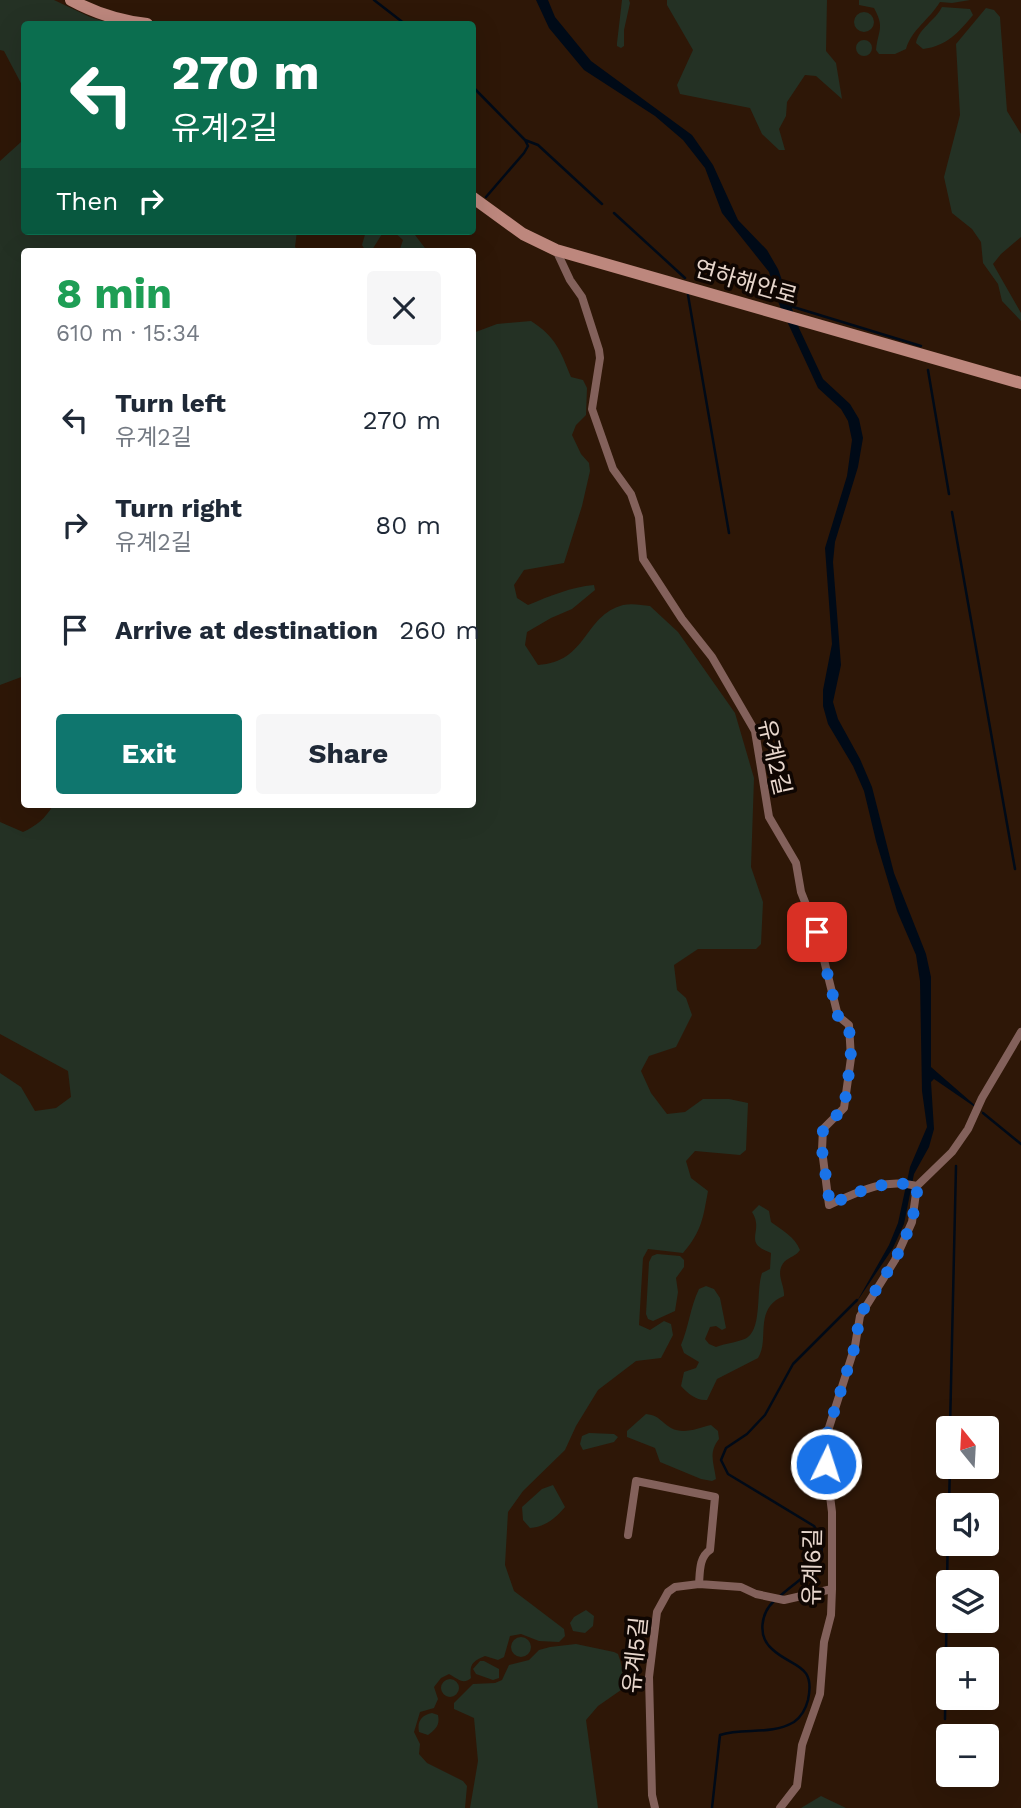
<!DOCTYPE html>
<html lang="en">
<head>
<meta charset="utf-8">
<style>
  body { margin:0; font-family:"Work Sans","Noto Sans KR",sans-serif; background:#f6f6f7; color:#1f2937; height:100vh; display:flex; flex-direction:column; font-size:26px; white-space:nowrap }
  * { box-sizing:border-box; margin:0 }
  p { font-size:23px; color:#747a83 }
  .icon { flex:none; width:38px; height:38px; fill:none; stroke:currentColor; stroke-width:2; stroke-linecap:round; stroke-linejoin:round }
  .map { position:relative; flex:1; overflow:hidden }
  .drawer { position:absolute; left:21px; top:248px; width:455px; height:560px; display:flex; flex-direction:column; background:#fff; border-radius:7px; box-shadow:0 7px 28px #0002 }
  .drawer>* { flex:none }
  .top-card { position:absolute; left:21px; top:21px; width:455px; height:214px; border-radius:7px; box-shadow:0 7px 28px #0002; background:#0b6e4f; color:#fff; overflow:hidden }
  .needle { width:46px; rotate:342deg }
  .controls { position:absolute; left:936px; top:1416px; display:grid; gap:14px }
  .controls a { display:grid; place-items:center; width:63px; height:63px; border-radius:7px; background:#fff; box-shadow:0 7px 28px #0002; font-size:35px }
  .pin { position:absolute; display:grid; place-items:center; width:60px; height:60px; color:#fff; margin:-30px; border-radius:14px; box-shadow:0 4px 10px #0006 }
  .me { position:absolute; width:77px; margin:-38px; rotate:4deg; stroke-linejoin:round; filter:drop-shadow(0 0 5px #0008) }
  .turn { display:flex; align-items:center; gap:24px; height:147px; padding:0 35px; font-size:32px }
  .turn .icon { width:91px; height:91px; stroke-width:2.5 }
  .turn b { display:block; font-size:49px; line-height:60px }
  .then { display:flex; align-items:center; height:66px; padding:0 35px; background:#0003; gap:14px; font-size:26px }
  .round { display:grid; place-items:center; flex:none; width:74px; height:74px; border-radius:7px; background:#f6f6f7 }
  .overview { display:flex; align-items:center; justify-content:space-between; height:119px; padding:0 35px }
  h1 { font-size:42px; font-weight:700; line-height:52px; color:#1e9e55 }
  .action { display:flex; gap:14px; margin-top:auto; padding:14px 35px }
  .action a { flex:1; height:80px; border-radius:7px; background:#0f766e; color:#fff; font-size:28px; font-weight:700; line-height:80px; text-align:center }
  .action a+a { background:#f6f6f7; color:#1f2937 }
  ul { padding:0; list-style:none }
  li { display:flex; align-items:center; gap:21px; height:105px; padding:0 35px }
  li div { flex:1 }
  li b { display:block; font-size:26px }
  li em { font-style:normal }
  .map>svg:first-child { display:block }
</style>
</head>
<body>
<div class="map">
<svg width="1021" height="1808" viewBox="0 0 1021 1808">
  <rect width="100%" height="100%" fill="#2e1707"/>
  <path fill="#243124" d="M0 0H54L90 17 112 24H24V89L4 51 0 50Z
    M622 0H629L630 3 624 30V46L621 48 617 46V43Z
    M667 0H827L826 51 836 63 842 99 816 76 805 75 787 102 786 116 779 129 785 150H779L762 134 750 108 680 94 677 85 693 50 667 5Z
    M859 0H970L952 3 940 2C929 20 912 29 906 49L895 54H879L876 50C878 30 885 28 874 8L859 5Z
    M942 7 970 9 973 15C959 32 947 46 923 49L916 43C919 28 935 21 942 7Z
    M986 8 994 10 1000 17 1007 111 1021 134V237L1001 254 993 264 1021 313V321L1002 301 998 284 983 263 981 242 972 229 952 213 944 177 960 115 956 44Z
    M854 22a10 10 0 1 1 20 0a10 10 0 1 1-20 0Z
    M856 48a8 8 0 1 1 16 0a8 8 0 1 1-16 0Z
    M24 133V231H297L295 247 300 252H24V676L0 685V161L21 142Z
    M366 231H388L382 234 372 250H365L362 245Z
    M393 231H412L428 252H397L400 249 403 240Z
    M531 321C556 337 560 350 571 377L583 380 587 388 586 415 576 425 572 435 581 454 589 463 590 471 582 506 564 563 524 570 514 585 517 598 528 605C550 596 571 587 594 585L595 590 572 609 551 618 527 632 525 645 538 665C588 662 583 616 623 605 632 603 642 605 650 606L678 632 735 713 754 778 751 867 763 902 761 944 756 949H698L674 965 677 990 686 998 692 1015 676 1047 649 1056 641 1071 651 1093 667 1114 685 1112 703 1099H729L748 1103 746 1150 740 1155 695 1151 686 1161 691 1178 708 1191C703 1218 702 1231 683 1253L648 1249 643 1258 639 1325 650 1330 664 1321 671 1324 673 1335 661 1358 636 1361 598 1390 576 1426 565 1450 523 1491 508 1512 505 1565 514 1591 564 1629 565 1636 559 1642 539 1641 521 1634 510 1636 504 1657 498 1660 485 1656C473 1661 469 1664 471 1678 463 1685 458 1679 449 1674L441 1678 434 1687 438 1699 434 1708 420 1712 414 1732 420 1744 419 1754 427 1763 463 1781 467 1786 465 1808H0V1073L21 1087 35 1111 56 1108 71 1097 68 1071 0 1034V822L23 832C36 826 46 818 53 805H472L473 333 497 324Z
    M759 1205 769 1211 771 1222C782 1230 795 1237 800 1250 796 1256 790 1257 785 1261 774 1273 785 1284 784 1296 753 1308 770 1340 758 1358L717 1379 707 1400C697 1401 688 1394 681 1386L684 1372 696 1368 699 1362 684 1353 681 1345C689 1326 690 1308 699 1289L706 1286 714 1289 720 1298 726 1328 722 1330 716 1326 710 1327 705 1339 709 1344 716 1347C725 1343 742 1342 748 1337 762 1326 756 1290 762 1273L770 1269 771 1253C741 1242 765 1232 752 1212Z
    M657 1254 680 1256 684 1260V1267L676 1278 678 1292 675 1311 653 1321 648 1319 646 1314 649 1262 652 1256Z
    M646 1414C659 1415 661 1422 671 1428 684 1435 698 1428 711 1425L718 1431 719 1439C708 1453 714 1463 716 1479L712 1481 701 1479 660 1462 655 1448 627 1437V1431Z
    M589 1433 614 1434 618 1437 614 1442 583 1450 580 1444 582 1436Z
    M553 1485 565 1507C556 1518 545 1527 530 1528L523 1520 522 1507 542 1489Z
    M586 1610 594 1616 593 1626 585 1633 573 1631 570 1623 574 1617Z
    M511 1647a10 10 0 1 1 20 0a10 10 0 1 1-20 0Z
    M576 1644 614 1652 618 1654C622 1664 625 1681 621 1690L598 1706 586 1720 598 1808H470L478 1761 474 1718 454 1709V1703L473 1684 495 1683 502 1680 509 1665 529 1660 539 1650 550 1647Z
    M480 1661H484L499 1669V1678L493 1680 476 1674 473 1669Z
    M441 1688a9 9 0 1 1 18 0a9 9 0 1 1-18 0Z
    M432 1713 438 1715C440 1725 436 1729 428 1735L419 1732C417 1722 421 1715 432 1713Z
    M821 1796 846 1808H801Z"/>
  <path fill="#000a17" d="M536 0H548L555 17 591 61 692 135 713 165 738 220 767 250 778 269 799 328 823 379 850 404 859 419 863 438 858 467 835 542 833 562 841 665 833 702 838 719 860 759 872 787 894 873 926 954 931 977V1067L985 1114 934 1079 931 1082 934 1129 929 1147 914 1174 904 1224 893 1248 856 1303 889 1245 898 1223 910 1167 927 1127 922 1091 920 981 916 955 897 911 876 841 864 791 853 766 828 724 823 706V690L832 644 825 548 847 476 852 440 848 421 841 409 818 388 779 304 769 272 722 213 705 168 683 140 655 116 584 70 549 28Z"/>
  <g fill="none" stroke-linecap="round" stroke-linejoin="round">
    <path stroke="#000a17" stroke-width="2.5" d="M374 0 405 24
      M472 86 525 140 528 146 524 153 486 197
      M525 140 538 145 602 204
      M614 213 685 278
      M688 295 729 533
      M790 306 921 346
      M928 370 949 494
      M952 512 1015 869
      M983 1113 1021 1144
      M950 1428 956 1166
      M949 1505 950 1466
      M779 1597C802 1575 838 1562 814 1526L728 1474 721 1460 726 1448 747 1434 765 1415 793 1364 857 1300
      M945 1719 948 1522
      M712 1808 720 1735C744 1727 770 1736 794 1722 801 1717 806 1708 808 1700 816 1663 792 1668 772 1649 757 1636 761 1613 774 1601"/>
    <path stroke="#83615b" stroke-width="8" d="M556 250 570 280 582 297 599 350 600 358 592 409 613 469 631 494 639 517 643 559 682 619 712 657 755 731 769 817 796 863 801 892 817 932 838 1016 849 1025 851 1058 844 1108 823 1129 822 1150 829 1205C860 1191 884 1178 917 1186
      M628 1535 636 1481 715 1497 710 1550C699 1557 700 1572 699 1584
      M655 1808 652 1795 649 1677 657 1612 668 1592 675 1587 699 1584 741 1587 756 1594 784 1600 832 1589
      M780 1808 797 1786 802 1745 820 1694 824 1642 831 1615 832 1589V1512L826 1464V1437L855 1346 860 1316 895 1260 912 1222 917 1186 952 1152 968 1129 982 1098 1021 1032"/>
    <path stroke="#bd877d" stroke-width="12" d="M71 0C95 13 120 21 147 24
      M472 197 523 234 556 250 1021 383"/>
  </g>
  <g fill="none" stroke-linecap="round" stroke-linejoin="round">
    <path stroke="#1a73e8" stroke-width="12" stroke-dasharray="0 21.6" d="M817 932 838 1016 849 1026 851 1058 844 1108 823 1129 822 1150 830 1205C859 1191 885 1178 918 1186L912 1222 895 1260 860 1315 855 1346 826 1437V1464"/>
  </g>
  <g text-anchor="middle" stroke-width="7" stroke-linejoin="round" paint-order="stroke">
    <g font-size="23" fill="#e8d7cd" stroke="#0f0602">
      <text transform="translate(746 282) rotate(16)" y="8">연하해안로</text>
      <text transform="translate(775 757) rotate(77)" y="8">유계2길</text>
      <text transform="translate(812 1567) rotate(-89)" y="8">유계6길</text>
      <text transform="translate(635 1655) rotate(-84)" y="8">유계5길</text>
    </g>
  </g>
</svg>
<div class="controls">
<a><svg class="needle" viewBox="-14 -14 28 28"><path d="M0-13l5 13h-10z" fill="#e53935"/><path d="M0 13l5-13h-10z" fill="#747a83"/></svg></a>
<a><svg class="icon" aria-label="sound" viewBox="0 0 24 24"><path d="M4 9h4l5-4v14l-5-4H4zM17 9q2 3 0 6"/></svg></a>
<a><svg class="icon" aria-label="layers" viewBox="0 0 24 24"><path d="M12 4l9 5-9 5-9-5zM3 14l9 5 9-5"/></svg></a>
<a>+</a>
<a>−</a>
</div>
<div class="pin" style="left:817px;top:932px;background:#d93025"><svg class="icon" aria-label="arrive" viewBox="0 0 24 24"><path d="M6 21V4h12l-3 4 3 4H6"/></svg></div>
<svg class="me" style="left:826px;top:1464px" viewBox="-20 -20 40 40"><circle r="17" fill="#1a73e8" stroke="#fff" stroke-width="3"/><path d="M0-11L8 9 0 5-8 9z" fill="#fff"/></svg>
<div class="top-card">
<div class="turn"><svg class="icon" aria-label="left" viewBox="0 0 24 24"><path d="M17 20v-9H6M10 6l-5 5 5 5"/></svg><div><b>270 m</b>유계2길</div></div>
<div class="then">Then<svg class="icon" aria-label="right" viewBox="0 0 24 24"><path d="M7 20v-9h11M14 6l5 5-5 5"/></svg></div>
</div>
<section class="drawer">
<div class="overview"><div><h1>8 min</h1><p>610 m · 15:34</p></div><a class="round"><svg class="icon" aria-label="close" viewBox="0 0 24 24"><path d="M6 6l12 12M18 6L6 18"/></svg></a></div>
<ul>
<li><svg class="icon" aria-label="left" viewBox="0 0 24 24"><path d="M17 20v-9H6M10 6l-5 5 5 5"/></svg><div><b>Turn left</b><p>유계2길</p></div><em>270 m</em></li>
<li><svg class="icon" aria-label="right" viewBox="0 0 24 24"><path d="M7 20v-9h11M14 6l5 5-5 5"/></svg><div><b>Turn right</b><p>유계2길</p></div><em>80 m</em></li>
<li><svg class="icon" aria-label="arrive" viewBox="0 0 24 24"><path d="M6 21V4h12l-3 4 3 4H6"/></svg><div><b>Arrive at destination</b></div><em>260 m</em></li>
</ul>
<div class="action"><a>Exit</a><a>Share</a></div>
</section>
</div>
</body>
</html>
